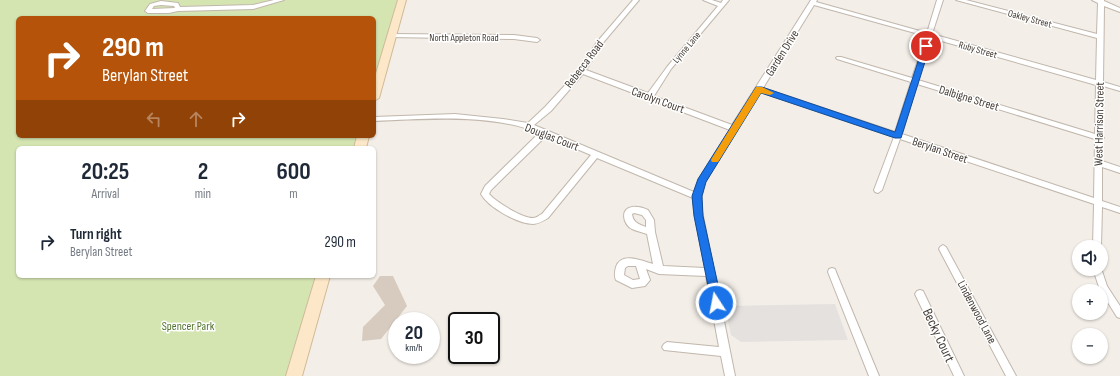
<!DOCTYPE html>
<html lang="en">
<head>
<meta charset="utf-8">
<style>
  body { margin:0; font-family:"Sofia Sans Condensed",sans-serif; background:#f6f6f7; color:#1f2937; height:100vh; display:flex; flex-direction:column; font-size:15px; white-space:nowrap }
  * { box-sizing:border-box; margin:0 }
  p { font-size:13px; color:#747a83 }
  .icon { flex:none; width:22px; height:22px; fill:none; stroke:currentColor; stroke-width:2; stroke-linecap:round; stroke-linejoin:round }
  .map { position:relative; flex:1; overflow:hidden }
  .drawer { position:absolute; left:16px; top:146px; width:360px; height:132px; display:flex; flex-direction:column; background:#fff; border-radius:6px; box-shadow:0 1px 3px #0004 }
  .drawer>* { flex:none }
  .hud { position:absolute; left:16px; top:16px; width:360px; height:122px; border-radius:6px; box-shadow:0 1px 3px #0004; background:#b45309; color:#fff; overflow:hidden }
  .fabs { position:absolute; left:1072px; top:240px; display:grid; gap:8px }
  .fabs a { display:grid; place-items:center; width:36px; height:36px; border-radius:50%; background:#fff; box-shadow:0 1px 3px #0004; font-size:20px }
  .speed { position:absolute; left:388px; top:312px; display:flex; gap:8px; font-size:20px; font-weight:700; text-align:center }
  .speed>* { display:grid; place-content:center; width:52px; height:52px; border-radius:50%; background:#fff; box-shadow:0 1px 3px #0004; line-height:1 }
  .speed small { font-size:10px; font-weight:400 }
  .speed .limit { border:2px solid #111; border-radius:6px; background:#fff; color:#111 }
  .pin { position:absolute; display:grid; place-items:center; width:34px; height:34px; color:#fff; margin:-17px; border:2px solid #fff; border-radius:50%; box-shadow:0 1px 4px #0007 }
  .me { position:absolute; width:44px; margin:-22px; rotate:349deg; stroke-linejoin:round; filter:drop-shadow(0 0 3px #0008) }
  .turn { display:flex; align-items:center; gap:14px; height:84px; padding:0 20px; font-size:18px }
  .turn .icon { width:52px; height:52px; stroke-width:2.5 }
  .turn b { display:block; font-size:28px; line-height:34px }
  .lanes { display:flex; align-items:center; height:38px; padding:0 20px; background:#0003; justify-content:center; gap:20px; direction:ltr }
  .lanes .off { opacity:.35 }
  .eta { display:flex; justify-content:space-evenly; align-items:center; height:68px; text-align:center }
  .eta b { font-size:24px; font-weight:700; line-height:28px }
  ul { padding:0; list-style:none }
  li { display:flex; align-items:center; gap:12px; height:56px; padding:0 20px }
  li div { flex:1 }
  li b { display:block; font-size:15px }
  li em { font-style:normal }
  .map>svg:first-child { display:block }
</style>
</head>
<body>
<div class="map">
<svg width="1120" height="376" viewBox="0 0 1120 376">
  <rect width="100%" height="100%" fill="#f3eee7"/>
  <path fill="#d5e5b2" d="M0 0H401L374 98V18H18V136H364L360 148H18V276H325L297 376H0Z"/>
  <path fill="#e4e1df" d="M835 304 848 340 741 342 731 335 725 306Z"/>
  <path fill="#d7cbc0" d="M380 276H393L407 306 381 339 362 341 363 327 385 305 373 286Z"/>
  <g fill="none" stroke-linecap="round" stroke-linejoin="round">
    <g stroke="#c1b7ad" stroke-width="2">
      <path id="minor" d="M274 0H284L253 9 178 11 169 13H148L145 11 150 4 161 1 178 3 180 7 253 5ZM161 5 174 6 175 8 152 9 154 6Z
        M633 0H639L602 44 586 70 648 93 667 67 718 6 703 0H712L721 3 723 0H729L671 69 654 96 732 125 811 0H817L816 2 927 33 937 0H943L932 34 1096 80 1097 38 956 0H966L1097 34 1098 3 1092 0H1104V1L1120 8V12L1104 6 1103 82 1120 87V91L1103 86 1102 136 1104 138 1102 140V161L1120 167V173L1102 167V201L1120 207V213L1102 207 1101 247H1093L1094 204 900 139 882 190 878 193 875 192 874 190 894 137 760 92 705 182 701 199 702 211 735 376H725L721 356 664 350 662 347 664 344 667 342 719 347 706 276 659 274 646 269 650 280 645 286 632 288 616 280C614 276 615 271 616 267 621 251 643 261 653 264L647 234C642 232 636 231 632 229 623 224 620 209 632 207 637 206 644 208 648 210L654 220 655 232 663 266 705 268 694 211 693 198 597 158 548 218C543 221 538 224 533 224 518 224 488 207 481 194L485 186 539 133C491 113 425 119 374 121V117L455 114 503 119 528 123 545 107 579 70 597 42ZM814 5 926 36 912 78 841 57H837L836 58 837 59 911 82 895 132 763 88ZM931 38 1096 85 1095 134 918 80ZM583 74 730 130 698 180 694 192 534 125 551 111ZM917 84 1095 139 1094 198 902 134ZM546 136 591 155 542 214C539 215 537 218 533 218 522 218 496 202 489 194L491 190ZM634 213 642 215 646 220V227C639 224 633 223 632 214ZM628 266H636L640 279 633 280 624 275 625 268Z
        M391 34 514 35 537 38 540 40 537 42 514 39 389 37 388 36Z
        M943 245 946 247 1016 376H1006L939 249 940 247Z
        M832 268 835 269 836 272 879 376H869L828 272 829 269Z
        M1101 268 1107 286 1120 306V318L1117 317 1100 290 1093 269Z
        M920 290 923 291 964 376H954L915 294 917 291Z"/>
    </g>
    <g stroke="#d0ba98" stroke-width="2">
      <path id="secondary" d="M398 0H406L379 98 374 101V80Z
        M357 136H369L366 148H354Z
        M316 276H330L302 376H286Z"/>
    </g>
    <use href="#minor" fill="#fff" fill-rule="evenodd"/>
    <use href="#secondary" fill="#fce8c8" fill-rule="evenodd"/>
  </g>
  <path fill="#1a73e8" stroke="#114b97" d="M926 44 930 46 901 138H895L761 93 706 182 702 196 703 216 722 303 720 306 716 307 712 306 694 216 692 196 698 179 756 87H762L895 132 923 46Z"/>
  <path fill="#f59e0b" d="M756 87H762L774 93 770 95 761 93 718 162H712L711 160 712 158Z"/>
  <g text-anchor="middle" stroke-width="3" stroke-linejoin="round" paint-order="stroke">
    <g font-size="10" fill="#453d36" stroke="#fff">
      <text transform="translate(1030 18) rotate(15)" y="4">Oakley Street</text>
      <text x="464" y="41">North Appleton Road</text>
      <text transform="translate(686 47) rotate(-50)" y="4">Lynne Lane</text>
      <text transform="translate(978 49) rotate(16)" y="4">Ruby Street</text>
    </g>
    <g font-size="12" fill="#453d36" stroke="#fff">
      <text transform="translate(782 53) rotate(-58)" y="4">Garden Drive</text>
      <text transform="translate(584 64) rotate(-53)" y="4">Rebecca Road</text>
      <text transform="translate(969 98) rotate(17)" y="4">Dalbigne Street</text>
      <text transform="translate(658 100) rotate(20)" y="4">Carolyn Court</text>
      <text transform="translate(1099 124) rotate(-89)" y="4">West Harrison Street</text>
      <text transform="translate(552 137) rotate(21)" y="4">Douglas Court</text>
      <text transform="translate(940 150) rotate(19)" y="4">Berylan Street</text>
      <text transform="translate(977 312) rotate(62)" y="4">Lindenwood Lane</text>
    </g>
    <g font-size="12" fill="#51742c" stroke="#fff">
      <text x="188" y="330">Spencer Park</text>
    </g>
    <g font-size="14" fill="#453d36" stroke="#fff">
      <text transform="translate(939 335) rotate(65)" y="5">Becky Court</text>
    </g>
  </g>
</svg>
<div class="fabs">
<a><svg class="icon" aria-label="sound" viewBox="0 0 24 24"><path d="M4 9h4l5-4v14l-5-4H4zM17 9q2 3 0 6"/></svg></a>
<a>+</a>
<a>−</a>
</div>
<div class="speed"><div>20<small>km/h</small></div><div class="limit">30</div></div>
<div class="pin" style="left:926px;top:46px;background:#d93025"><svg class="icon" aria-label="arrive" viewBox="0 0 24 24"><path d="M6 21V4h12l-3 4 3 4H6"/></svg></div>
<svg class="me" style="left:716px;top:303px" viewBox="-20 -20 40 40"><circle r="17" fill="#1a73e8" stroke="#fff" stroke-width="3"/><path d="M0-11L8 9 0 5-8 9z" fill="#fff"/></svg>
<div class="hud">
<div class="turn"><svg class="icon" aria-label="right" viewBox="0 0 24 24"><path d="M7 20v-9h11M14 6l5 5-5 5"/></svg><div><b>290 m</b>Berylan Street</div></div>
<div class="lanes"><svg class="icon off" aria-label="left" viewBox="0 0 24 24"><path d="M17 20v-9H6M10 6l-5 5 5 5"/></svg><svg class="icon off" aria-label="ahead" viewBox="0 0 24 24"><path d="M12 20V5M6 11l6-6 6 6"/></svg><svg class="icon" aria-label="right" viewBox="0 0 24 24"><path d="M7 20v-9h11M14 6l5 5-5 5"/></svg></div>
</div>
<section class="drawer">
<div class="eta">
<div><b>20:25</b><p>Arrival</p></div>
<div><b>2</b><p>min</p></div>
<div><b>600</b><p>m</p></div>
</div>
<ul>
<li><svg class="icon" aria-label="right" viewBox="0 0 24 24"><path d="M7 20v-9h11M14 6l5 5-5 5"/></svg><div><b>Turn right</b><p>Berylan Street</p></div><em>290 m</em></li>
</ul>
</section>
</div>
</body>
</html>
